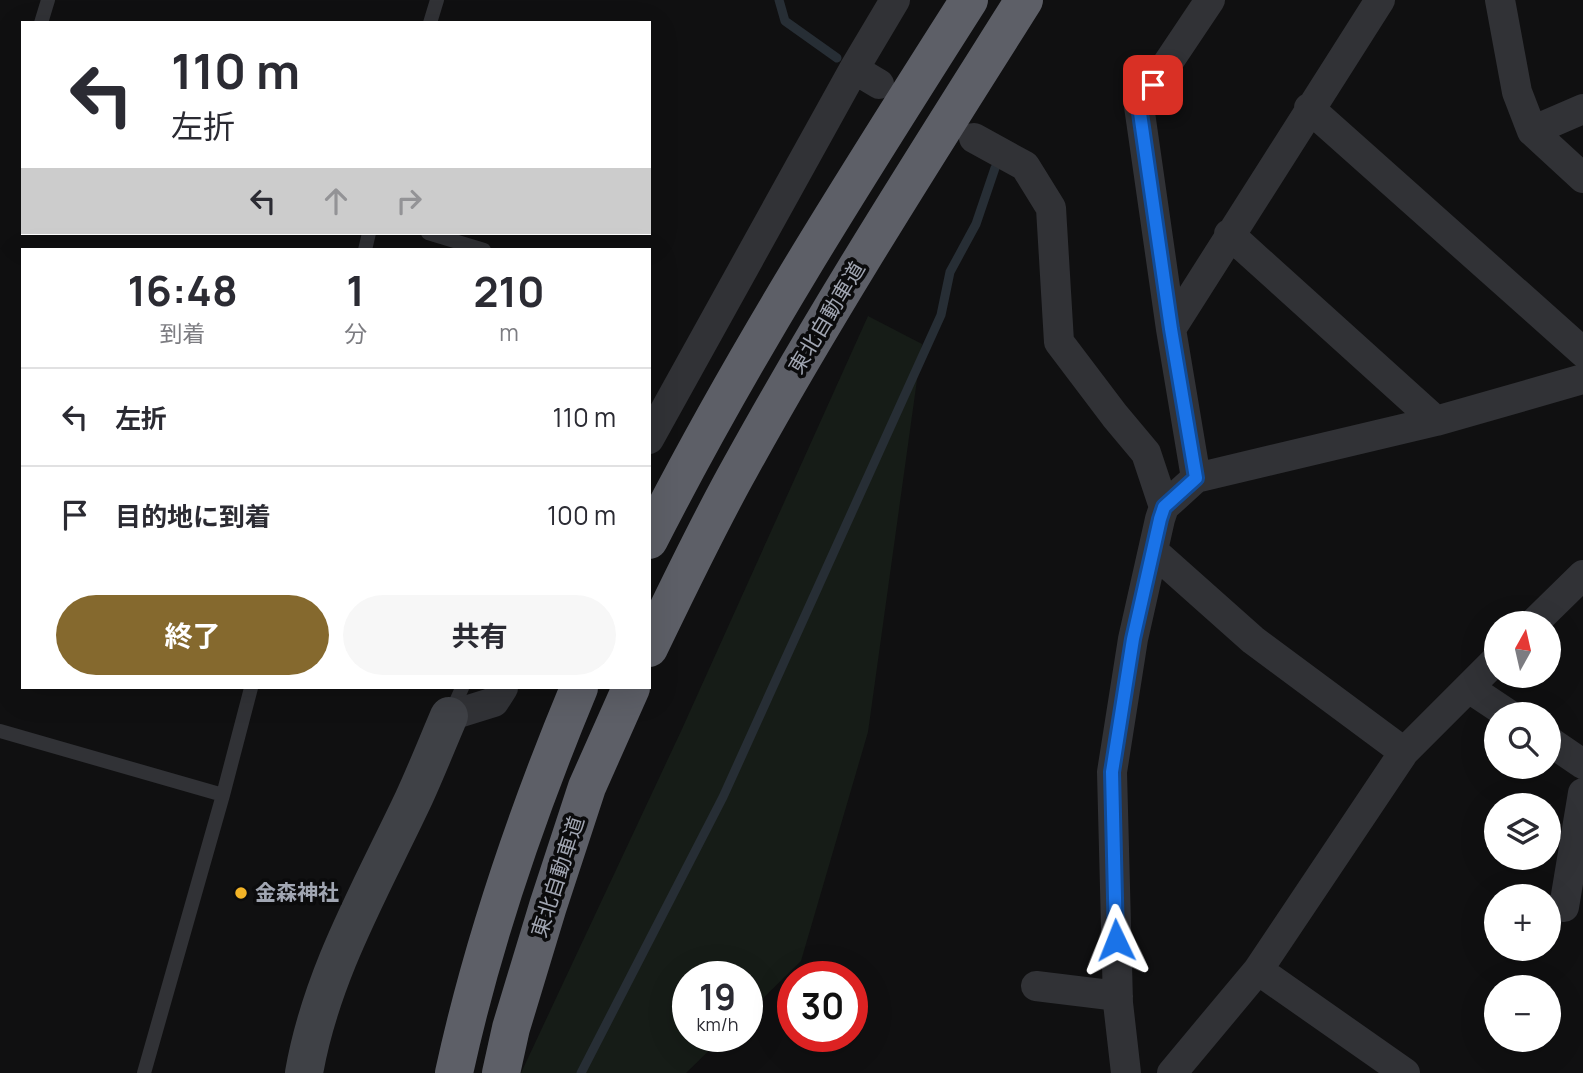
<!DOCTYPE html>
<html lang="ja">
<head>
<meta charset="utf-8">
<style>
  body { margin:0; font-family:Manrope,"Noto Sans JP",sans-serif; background:#f7f7f7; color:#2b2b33; height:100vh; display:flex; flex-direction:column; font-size:26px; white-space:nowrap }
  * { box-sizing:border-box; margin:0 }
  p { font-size:23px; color:#7c7c81 }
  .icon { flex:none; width:38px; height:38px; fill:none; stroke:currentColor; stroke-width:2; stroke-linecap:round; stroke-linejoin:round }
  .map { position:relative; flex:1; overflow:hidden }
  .panel { position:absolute; left:21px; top:248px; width:630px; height:441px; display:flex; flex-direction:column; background:#fff; border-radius:0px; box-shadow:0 7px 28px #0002 }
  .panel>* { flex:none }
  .guide { position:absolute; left:21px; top:21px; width:630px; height:214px; border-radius:0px; box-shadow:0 7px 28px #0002; background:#fff; color:#2b2b33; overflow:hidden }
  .needle { width:46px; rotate:8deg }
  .fabs { position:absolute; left:1484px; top:611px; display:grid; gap:14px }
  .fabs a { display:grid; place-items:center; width:77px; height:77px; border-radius:50%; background:#fff; box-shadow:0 7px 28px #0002; font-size:35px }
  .speed { position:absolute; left:672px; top:961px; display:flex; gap:14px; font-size:35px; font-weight:700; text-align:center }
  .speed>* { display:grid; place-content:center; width:91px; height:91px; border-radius:50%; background:#fff; box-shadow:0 7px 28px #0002; line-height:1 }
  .speed small { font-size:18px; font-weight:400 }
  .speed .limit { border:10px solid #d22; background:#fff; color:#111 }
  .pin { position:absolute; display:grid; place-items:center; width:60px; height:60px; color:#fff; margin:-30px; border-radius:14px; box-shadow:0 4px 10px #0006 }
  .me { position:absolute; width:77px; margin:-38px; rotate:358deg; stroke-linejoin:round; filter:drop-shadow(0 0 5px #0008) }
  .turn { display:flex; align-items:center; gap:24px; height:147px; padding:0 35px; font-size:32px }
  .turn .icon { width:91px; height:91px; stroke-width:2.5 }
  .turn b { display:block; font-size:49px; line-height:60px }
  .lanes { display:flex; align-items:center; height:66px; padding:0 35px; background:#0003; justify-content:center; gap:35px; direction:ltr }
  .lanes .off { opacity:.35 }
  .eta { display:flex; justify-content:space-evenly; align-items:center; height:119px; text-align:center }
  .eta b { font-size:42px; font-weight:700; line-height:49px }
  .button { display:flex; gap:14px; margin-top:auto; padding:14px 35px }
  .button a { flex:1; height:80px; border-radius:42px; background:#85692e; color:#fff; font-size:28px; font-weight:700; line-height:80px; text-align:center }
  .button a+a { background:#f7f7f7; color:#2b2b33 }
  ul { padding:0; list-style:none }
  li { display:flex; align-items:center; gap:21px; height:98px; padding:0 35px; border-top:2px solid #e1e1e2 }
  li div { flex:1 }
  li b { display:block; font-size:26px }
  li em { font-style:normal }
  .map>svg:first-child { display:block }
</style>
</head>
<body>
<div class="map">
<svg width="1583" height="1073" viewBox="0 0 1583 1073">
  <rect width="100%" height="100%" fill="#101011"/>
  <path fill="#161c17" d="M868 316 922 344 868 732 801 961 747 1014V976H688V1036H724L686 1073H521L682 729Z"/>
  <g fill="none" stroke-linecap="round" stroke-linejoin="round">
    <path stroke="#272e35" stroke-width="9" d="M779 0 785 21 837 58
      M581 1073 723 797 941 315 950 272 976 224 995 168"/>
    <path stroke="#313236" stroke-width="14" d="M41 23 48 0
      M430 23 437 0
      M428 233 484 250
      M365 250 369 233
      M450 715 462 688
      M0 731 223 795
      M144 1073 223 795 251 688"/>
    <path stroke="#313236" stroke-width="30" d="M1500 0 1517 92 1532 131 1583 178
      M854 69 879 84
      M1309 108 1583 352
      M1532 131 1583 109
      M974 138 1025 166 1051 208 1059 342 1115 416 1146 453 1164 507
      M1229 234 1436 421
      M1171 329 1380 0
      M649 439 854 69 895 0
      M1196 478 1436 421 1583 379
      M1153 551 1253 640 1404 752
      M1534 623 1583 575
      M1469 688 1508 714
      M449 716 494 702 503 688
      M1549 741 1583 764
      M1564 907 1583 793
      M1258 970 1404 752 1496 660
      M1036 986 1118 996
      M1126 1073 1118 1003 1112 772 1133 639 1160 519 1164 507 1196 478 1171 329 1139 106 1210 0
      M1172 1073 1258 970 1405 1073"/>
    <path stroke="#3f4146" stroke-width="38" d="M304 1073C321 975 371 889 413 800 426 772 437 744 449 716"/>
    <path stroke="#5d5f67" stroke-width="38" d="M649 540C744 353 857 176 969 0
      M649 648C678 588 707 527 740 468 828 308 927 154 1024 0
      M454 1073C483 940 527 813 579 688
      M501 1073 511 1028 548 906 587 787 631 688"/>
  </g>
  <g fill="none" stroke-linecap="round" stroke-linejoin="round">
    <g stroke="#114b97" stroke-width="18">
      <path id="route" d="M1116 940 1112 772 1133 639 1160 519 1164 507 1196 478 1171 329 1139 106 1153 85"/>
    </g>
    <use href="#route" stroke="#1a73e8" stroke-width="12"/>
  </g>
  <circle fill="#f3b427" stroke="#0b0b0c" stroke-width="2.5" cx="241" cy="893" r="7"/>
  <g text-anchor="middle" stroke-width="7" stroke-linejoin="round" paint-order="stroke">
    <g font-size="21" fill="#a1a6b2" stroke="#0b0b0c">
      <text transform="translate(827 318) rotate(-59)" y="7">東北自動車道</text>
      <text transform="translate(558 877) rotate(-72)" y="7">東北自動車道</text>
    </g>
    <g font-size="21" font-weight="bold" fill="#a1a6b2" stroke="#0b0b0c" text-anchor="start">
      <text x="255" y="900">金森神社</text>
    </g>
  </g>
</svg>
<div class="fabs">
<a><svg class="needle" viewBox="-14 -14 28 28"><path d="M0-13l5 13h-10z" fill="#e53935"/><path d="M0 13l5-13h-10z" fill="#7c7c81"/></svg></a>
<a><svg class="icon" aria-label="search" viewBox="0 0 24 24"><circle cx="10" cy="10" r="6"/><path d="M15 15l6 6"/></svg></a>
<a><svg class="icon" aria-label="layers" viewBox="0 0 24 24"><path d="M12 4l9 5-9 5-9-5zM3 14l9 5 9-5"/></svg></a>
<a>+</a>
<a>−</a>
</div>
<div class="speed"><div>19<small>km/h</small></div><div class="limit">30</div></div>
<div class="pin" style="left:1153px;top:85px;background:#d93025"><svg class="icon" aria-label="arrive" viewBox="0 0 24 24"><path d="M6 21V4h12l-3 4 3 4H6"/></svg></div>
<svg class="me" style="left:1116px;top:940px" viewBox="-20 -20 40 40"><path d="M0-17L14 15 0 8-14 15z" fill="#1a73e8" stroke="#fff" stroke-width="4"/></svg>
<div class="guide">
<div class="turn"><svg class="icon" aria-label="left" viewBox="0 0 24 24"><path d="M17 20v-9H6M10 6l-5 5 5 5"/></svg><div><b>110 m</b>左折</div></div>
<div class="lanes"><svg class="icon" aria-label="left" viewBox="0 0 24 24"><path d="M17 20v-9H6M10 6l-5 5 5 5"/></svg><svg class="icon off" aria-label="ahead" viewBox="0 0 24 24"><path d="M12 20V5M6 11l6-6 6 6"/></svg><svg class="icon off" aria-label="right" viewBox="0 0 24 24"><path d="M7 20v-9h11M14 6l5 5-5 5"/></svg></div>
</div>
<section class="panel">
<div class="eta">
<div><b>16:48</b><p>到着</p></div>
<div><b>1</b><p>分</p></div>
<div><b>210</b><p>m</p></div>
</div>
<ul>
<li><svg class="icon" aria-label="left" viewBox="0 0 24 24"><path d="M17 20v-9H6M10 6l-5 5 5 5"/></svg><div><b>左折</b></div><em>110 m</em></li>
<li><svg class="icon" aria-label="arrive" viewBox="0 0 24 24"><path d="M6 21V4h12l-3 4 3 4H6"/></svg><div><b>目的地に到着</b></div><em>100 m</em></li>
</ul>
<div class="button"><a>終了</a><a>共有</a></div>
</section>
</div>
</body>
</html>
